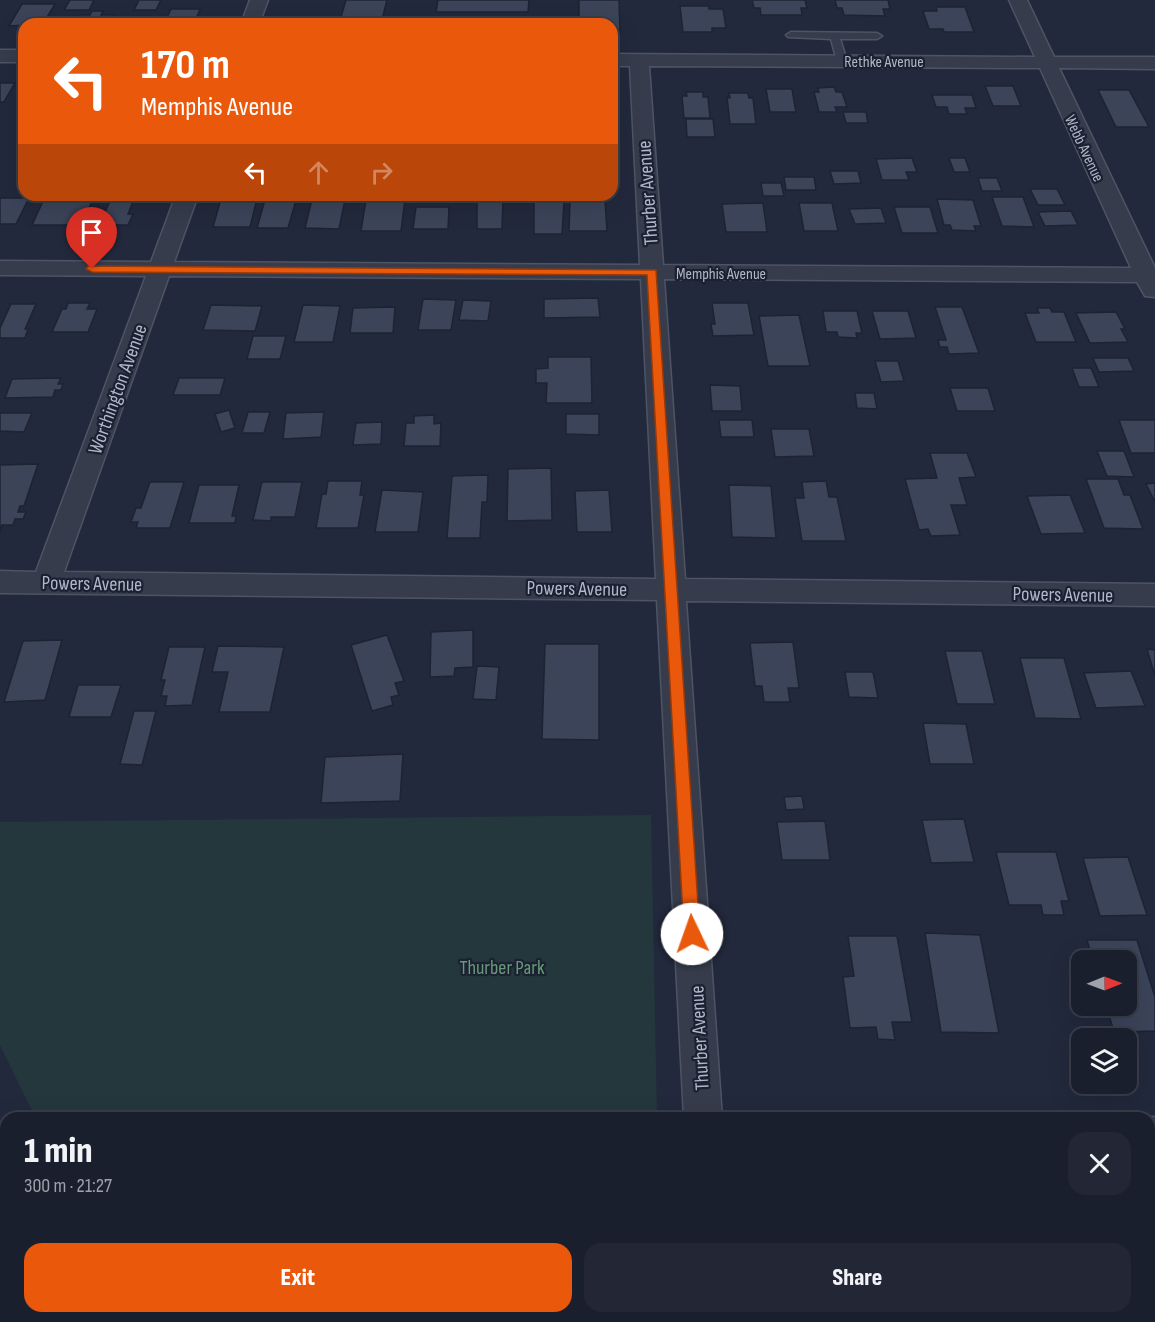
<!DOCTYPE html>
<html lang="en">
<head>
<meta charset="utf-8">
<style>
  body { margin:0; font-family:"Sofia Sans Condensed",sans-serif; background:#232735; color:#f1f3f6; height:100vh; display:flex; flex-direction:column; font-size:22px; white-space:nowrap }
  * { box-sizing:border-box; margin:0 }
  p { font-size:20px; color:#9fa2aa }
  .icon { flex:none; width:33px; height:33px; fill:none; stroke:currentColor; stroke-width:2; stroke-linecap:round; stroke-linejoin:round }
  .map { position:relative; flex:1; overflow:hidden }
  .sheet { position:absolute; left:0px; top:1112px; width:1155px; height:212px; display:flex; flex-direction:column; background:#1a1f2d; border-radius:18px 18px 0 0; box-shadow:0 6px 24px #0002,0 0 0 2px #383d49 }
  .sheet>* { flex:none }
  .guide { position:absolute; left:18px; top:18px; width:600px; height:183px; border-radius:18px; box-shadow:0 6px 24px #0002,0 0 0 2px #383d49; background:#ea580c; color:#fff; overflow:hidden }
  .needle { width:39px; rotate:89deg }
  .controls { position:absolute; left:1071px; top:950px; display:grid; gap:12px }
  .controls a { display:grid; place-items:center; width:66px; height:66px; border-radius:12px; background:#1a1f2d; box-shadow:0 6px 24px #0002,0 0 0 2px #383d49; font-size:30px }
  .pin { position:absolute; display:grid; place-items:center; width:51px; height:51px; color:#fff; margin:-62px -26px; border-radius:50% 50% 50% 0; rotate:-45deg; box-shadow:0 0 6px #0007 }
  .pin .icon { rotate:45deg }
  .me { position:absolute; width:66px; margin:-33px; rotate:357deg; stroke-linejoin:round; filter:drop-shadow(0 0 4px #0008) }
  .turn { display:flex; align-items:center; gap:21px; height:126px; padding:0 24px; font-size:27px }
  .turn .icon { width:78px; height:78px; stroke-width:2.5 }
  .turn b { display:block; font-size:42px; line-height:51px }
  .lanes { display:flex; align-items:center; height:57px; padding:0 24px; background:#0003; justify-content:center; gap:30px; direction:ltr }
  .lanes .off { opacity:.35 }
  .round { display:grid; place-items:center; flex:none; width:63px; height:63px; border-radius:18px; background:#232735 }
  .head { display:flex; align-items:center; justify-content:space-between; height:102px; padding:0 24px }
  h1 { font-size:36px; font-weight:800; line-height:45px }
  .primary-button { display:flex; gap:12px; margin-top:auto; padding:12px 24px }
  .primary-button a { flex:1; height:69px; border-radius:18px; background:#ea580c; color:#fff; font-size:24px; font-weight:800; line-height:69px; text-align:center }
  .primary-button a+a { background:#232735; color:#f1f3f6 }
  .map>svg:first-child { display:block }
</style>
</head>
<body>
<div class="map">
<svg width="1155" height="1322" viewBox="0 0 1155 1322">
  <rect width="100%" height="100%" fill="#22293c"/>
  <path fill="#24373d" d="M651 815 657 1117H35L0 1045V822Z
    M130 1317H661V1322H132Z"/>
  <path fill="#3b4459" stroke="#1d2333" stroke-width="1.5" d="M70 0H94L89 10H64Z
    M139 0H161L156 10H134Z
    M346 0H387L381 24H339Z
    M438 0H529L528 12H436Z
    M579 0H619L620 33H612V24H579Z
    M752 0H805L807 8H801L802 15H761L760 8H754Z
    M835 0H888L890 9H883L885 16 844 15 842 8H837Z
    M22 4H55L43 24 9 26Z
    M680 6H709V9H723L726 28H712V32H683Z
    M936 7H965L974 32H944L943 29H929L923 11H937Z
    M171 9H200L194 24H164Z
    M92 11H103L101 15H115L110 24H77L82 15H90Z
    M0 83H15L4 102H0Z
    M985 86H1013L1021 106H993Z
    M834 87 836 92H842L847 107H835L837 112H819L814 92H819L818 88Z
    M766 89H792L796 112H770Z
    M1098 90H1129L1149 127H1116Z
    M686 92H703V97H708L710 118H684L682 96H687Z
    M729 93H748L749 98H753L756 124H730L727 97 730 98Z
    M932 95H972L976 108H965L967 114H949L947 107H936Z
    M843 112H866L868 123H846Z
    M686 119H713L715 137H687Z
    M912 158 917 172H906L909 180H882L876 159Z
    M949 158H965L970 172H954Z
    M830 171H858L861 183 834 184Z
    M784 177H814L816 190H786Z
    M978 178H997L1002 191H982Z
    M761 183H781L784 196H763Z
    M1030 189H1057L1065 205H1038Z
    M222 195H258L250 227H213Z
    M313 195H346L339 229 305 228Z
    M266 196 297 197 288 228H257Z
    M992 197H1023L1034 227 1002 226Z
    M0 198H29L16 224H0Z
    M44 199H93L82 225H32Z
    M111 199H134L128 214H133L128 225H99Z
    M405 199 401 231H361L366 200Z
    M937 199 973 200 981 226H974L976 231 952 230 950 225H944Z
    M570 200H605L607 231H569Z
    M503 201 502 229H477V202Z
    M534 202H564L562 234H534Z
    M763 203 767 232H726L722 204Z
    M799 203H832L838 231H804Z
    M416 207H449L448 229H413Z
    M894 207H930L938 233H902Z
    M881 208 886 223 855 224 849 209Z
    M1071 211 1078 225 1045 226 1038 212Z
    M598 298 600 317 544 318V299Z
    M423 299 456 300 451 330H418Z
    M463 300 491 301 488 321 459 320Z
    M68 303H90L87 309H97L88 332H52L62 309H66Z
    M712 303H748L754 335 713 336 711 324H715Z
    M11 304H36L25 329H28L25 338H0V328Z
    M211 305 262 306 255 331 203 330Z
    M303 305 340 306 333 342H294Z
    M395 307 393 333H350L353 308Z
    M935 307H962L979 353 949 354 947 347H940L938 340H946Z
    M1037 308H1050L1052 312H1064L1076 342H1036L1025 313H1039Z
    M823 311H857L862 333H856L857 338 838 337 837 332H826Z
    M872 311H908L916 338 880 339Z
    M1116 312 1125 329H1121L1128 342 1090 343 1076 313Z
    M799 315 810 366H768L759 316Z
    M253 336H286L280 359H247Z
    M548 357H591L592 403H546L547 383H536V369L548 368Z
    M1093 358H1128L1134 371 1099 372Z
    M875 361H898L904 381 881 382Z
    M1072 368H1091L1099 387H1079Z
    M61 378 58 384H63L61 390H55L53 397 5 398 12 379Z
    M179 378H225L220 395H173Z
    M710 385 740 386 742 411H712Z
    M950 388H988L995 411H957Z
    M855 393H874L877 409 857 408Z
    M229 410 235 428 221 432 215 414Z
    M248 412H270L264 433H242Z
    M324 412 321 437 283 439 286 413Z
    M0 413H32L24 432 0 431Z
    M566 414H599V435L566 434Z
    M434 415V424L441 423 440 446H404L406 423H414V416Z
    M719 420H752L754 437H721Z
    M1119 420H1155V453H1131Z
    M382 422 381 444 353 445 356 423Z
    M771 429H809L814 456 775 457Z
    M1097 451H1124L1134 477 1107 476Z
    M930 453H967L976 477 959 478 967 505H951L960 535 931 536 928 529 919 530 905 479 937 478Z
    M38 464 24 506H20L18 512H26L23 519H15L13 525H2L0 532V465Z
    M551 468 552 520 507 521 508 469Z
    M488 475 487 502H482L480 538H447L452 476Z
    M1086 479H1118L1124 495H1130L1143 529 1104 528Z
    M328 481H362L360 495H364L358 528H316L322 494H326Z
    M826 481 829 497H837L846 541H802L795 498H804L802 482Z
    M150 482H184L170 528H136L138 522H131L136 508H141Z
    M262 482H302L295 517H271V521L253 520Z
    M1155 483V502L1146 484Z
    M199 485H239L232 516H236L235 523H189Z
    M729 485 771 486 776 538 732 537Z
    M382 490 423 492 418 532H375Z
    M609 490 612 532H577L575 491Z
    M1070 495 1085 533 1041 534 1027 496Z
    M473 630V667L455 668 454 676 430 677 431 632Z
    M387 635 404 681 395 683 399 695 391 697 393 705 372 711 351 645Z
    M62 640 45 700 4 702 23 641Z
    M793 642 799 688H788L790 702H764L762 686H755L750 643Z
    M545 644H599V740L542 739Z
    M218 646 284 647 270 712H219L228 672H212Z
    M169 647H205L192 705 165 706 167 696H161L165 680H161Z
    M1147 649 1155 650V676Z
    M945 651H982L995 704H957Z
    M1020 658H1064L1081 719 1035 718Z
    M477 666 499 667 496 700 473 699Z
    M1131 671 1145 706 1096 708 1084 673Z
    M845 672H873L878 698 849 697Z
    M78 685H121L111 717H69Z
    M134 711H156L142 765 120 764Z
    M923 723 966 724 974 764H930Z
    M403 754 400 801 321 803 325 757Z
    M802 796 804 809 786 810 784 797Z
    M964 819 974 862 931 863 922 820Z
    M825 821 830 860H782L777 822Z
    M996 852H1056L1069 901H1061L1064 915H1043L1041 905H1009Z
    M1128 857 1147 915 1100 916 1083 858Z
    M925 933 980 935 999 1033 941 1032Z
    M848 936H897L912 1022H892L895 1040 878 1039 876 1027 850 1028 843 977 854 976Z
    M1087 940H1137L1155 997V1031L1114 1032 1106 1005H1126V960H1093Z
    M1149 1255H1155V1322H1120L1119 1317H1149Z
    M834 1317H907V1322H835Z"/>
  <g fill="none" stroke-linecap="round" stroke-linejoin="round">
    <g stroke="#4e5464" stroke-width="3">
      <path id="lane" d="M791 32 877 33 882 36 877 39H840L847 61 842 64 837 61 831 39 788 37 786 35Z"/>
    </g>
    <g stroke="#4e5464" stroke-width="3">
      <path id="street" d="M250 0H268L259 24H241Z
        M1009 0H1027L1054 57H1155V69L1059 68 1155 268V297L1145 296 1137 282 664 279 685 579 1155 584V606L686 601 722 1118H684L657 600 0 593V571L36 572 146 276 0 275V261L151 262 176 195H198L174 262 640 265 630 66H612V54L1035 57ZM649 66 1040 68 1131 268 663 265ZM169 276 641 279 656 579 64 572Z
        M0 50H24V62H0Z
        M1149 1117H1155V1155H1149V1118H1147Z
        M695 1317H737V1322H695Z"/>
    </g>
    <use href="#lane" fill="#363c4c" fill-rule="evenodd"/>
    <use href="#street" fill="#363c4c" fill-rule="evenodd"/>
  </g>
  <path fill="#ea580c" stroke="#983908" stroke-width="1.5" d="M88 266 656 270 700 934 698 939 692 941 687 939 684 934 647 275 92 272 86 269Z"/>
  <g text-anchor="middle" stroke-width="4.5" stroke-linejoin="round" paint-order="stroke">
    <g font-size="16" fill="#b1b7c8" stroke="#1b2131">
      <text x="884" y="67">Rethke Avenue</text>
      <text transform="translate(1085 148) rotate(65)" y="6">Webb Avenue</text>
      <text x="721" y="279">Memphis Avenue</text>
    </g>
    <g font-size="20" fill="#b1b7c8" stroke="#1b2131">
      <text transform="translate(647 193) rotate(-94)" y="7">Thurber Avenue</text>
      <text transform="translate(117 389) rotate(-70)" y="7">Worthington Avenue</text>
      <text transform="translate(92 583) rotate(1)" y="7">Powers Avenue</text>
      <text transform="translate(577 588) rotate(1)" y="7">Powers Avenue</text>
      <text transform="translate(1063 594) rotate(1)" y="7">Powers Avenue</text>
      <text transform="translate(699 1038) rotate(-93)" y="7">Thurber Avenue</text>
    </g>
    <g font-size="20" fill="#679a79" stroke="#1b2131">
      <text x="502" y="974">Thurber Park</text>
    </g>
  </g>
</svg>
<div class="controls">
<a><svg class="needle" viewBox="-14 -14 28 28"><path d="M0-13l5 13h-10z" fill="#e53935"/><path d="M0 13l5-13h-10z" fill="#9fa2aa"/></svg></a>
<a><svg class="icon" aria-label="layers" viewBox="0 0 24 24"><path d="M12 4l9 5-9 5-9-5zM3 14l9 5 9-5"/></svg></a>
</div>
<div class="pin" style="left:92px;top:269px;background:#d93025"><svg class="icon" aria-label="arrive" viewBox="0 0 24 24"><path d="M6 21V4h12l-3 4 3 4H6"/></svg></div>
<svg class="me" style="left:692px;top:934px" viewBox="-20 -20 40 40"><circle r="19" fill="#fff"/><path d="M0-13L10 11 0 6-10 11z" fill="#ea580c"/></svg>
<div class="guide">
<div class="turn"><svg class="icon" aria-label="left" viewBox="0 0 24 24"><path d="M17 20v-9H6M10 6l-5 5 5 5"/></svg><div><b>170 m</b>Memphis Avenue</div></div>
<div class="lanes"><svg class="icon" aria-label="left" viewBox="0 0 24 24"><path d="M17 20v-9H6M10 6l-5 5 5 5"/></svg><svg class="icon off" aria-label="ahead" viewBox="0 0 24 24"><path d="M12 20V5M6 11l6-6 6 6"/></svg><svg class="icon off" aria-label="right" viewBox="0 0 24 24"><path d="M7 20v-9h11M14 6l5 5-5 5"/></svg></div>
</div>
<section class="sheet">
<div class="head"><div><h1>1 min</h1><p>300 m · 21:27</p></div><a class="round"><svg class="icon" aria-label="close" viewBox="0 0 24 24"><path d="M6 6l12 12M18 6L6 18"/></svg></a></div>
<div class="primary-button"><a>Exit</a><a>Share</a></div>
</section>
</div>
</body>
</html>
